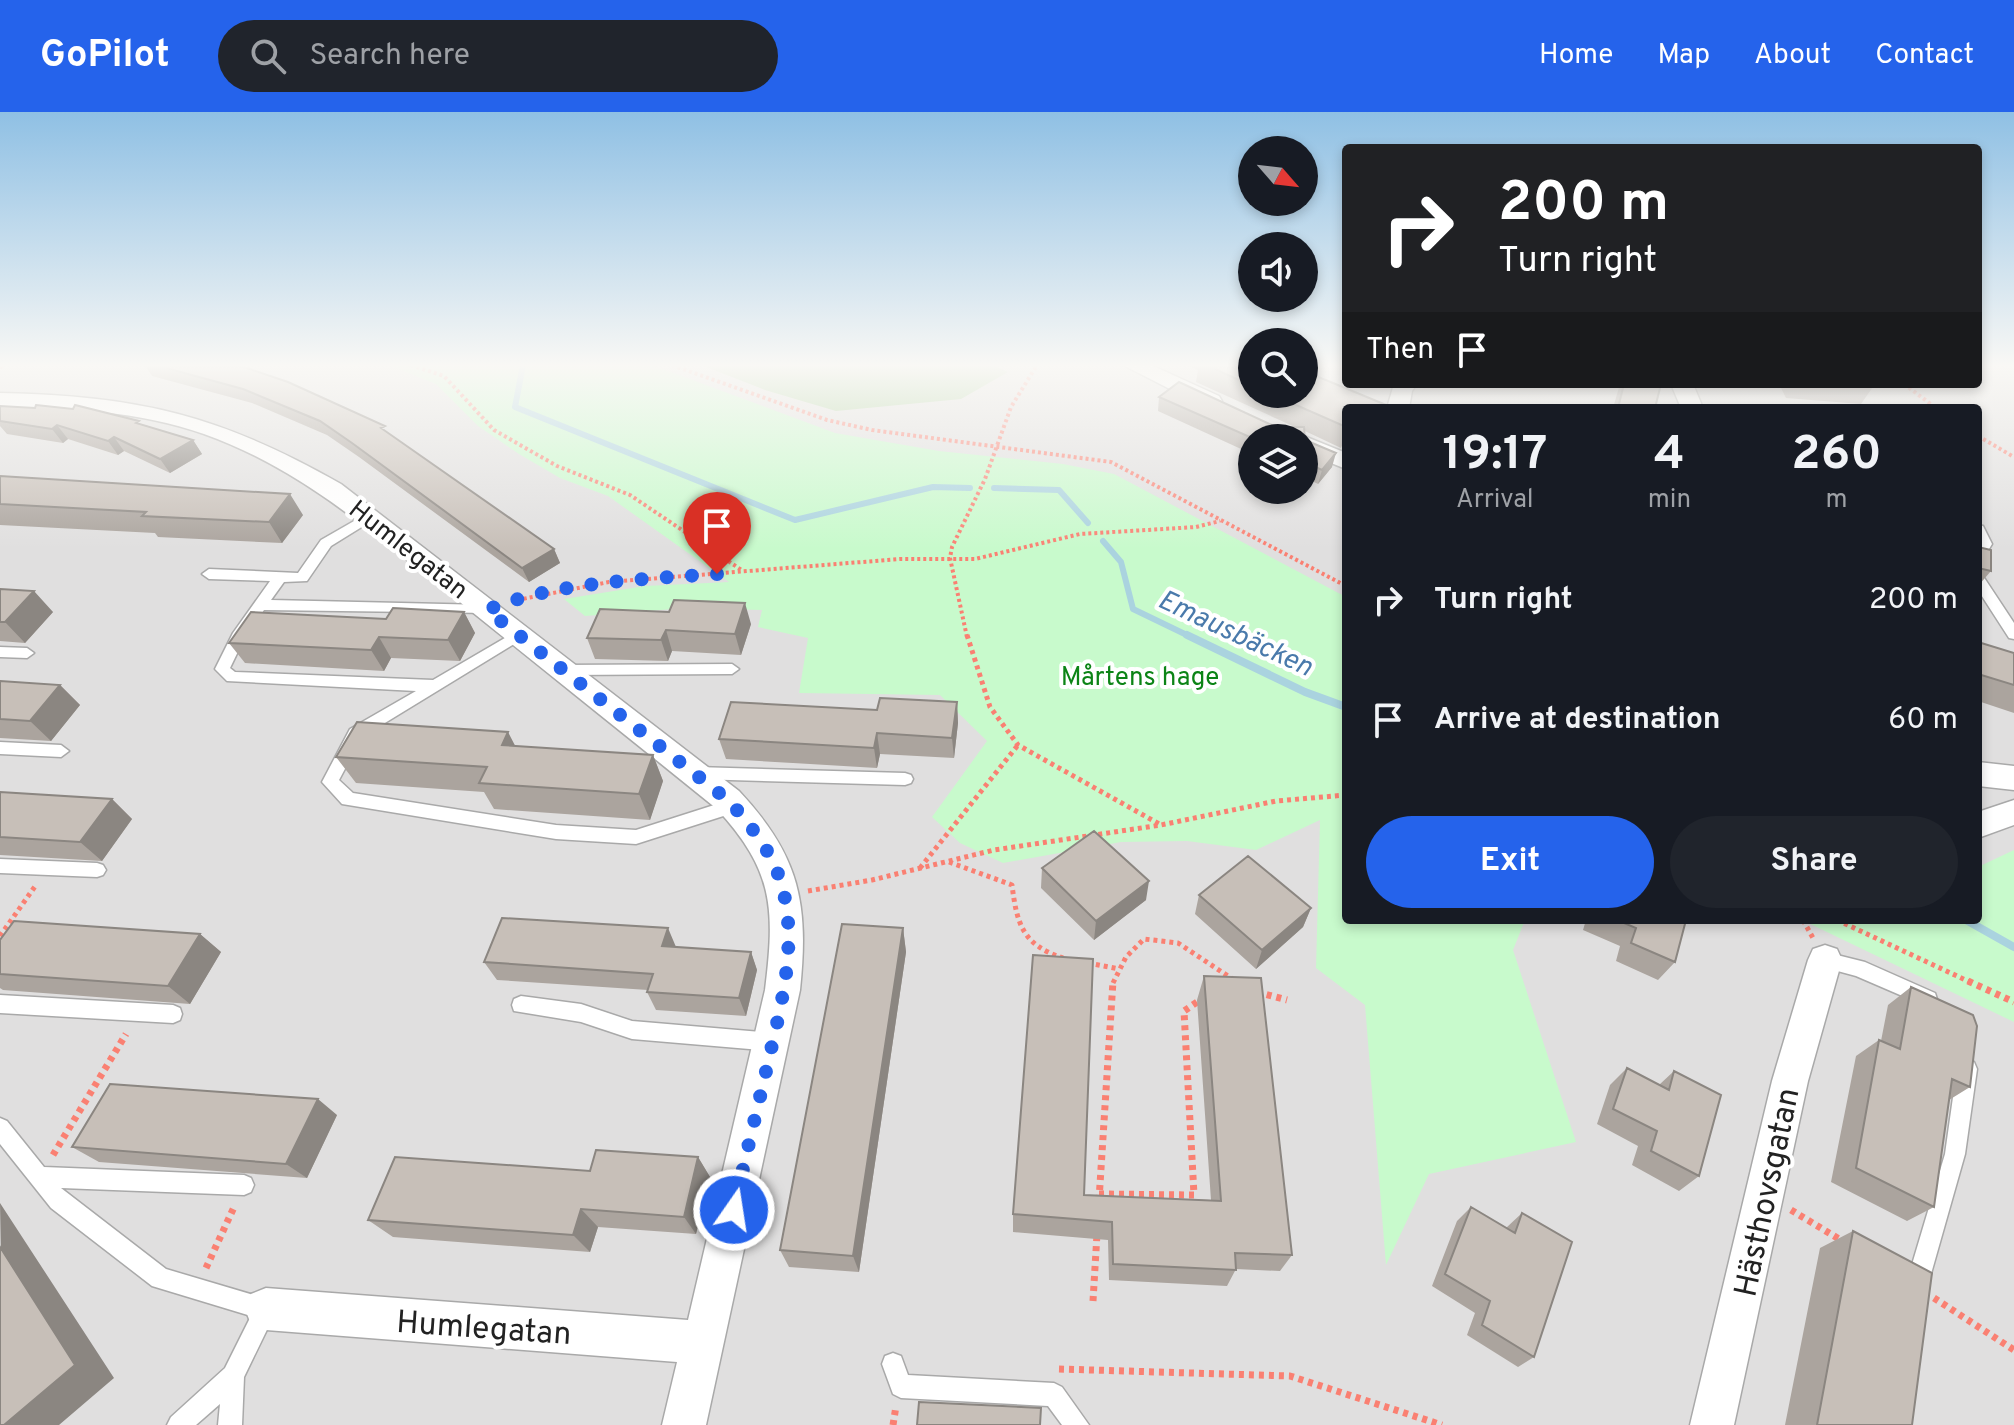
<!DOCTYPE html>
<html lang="en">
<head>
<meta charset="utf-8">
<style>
  body { margin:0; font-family:Overpass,sans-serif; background:#20242c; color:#f1f3f6; height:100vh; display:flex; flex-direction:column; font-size:30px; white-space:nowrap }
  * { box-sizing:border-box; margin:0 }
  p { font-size:26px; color:#9ea1a6 }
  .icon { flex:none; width:44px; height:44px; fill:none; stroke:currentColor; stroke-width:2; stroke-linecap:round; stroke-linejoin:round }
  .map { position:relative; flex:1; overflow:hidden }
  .sheet { position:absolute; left:1342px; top:292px; width:640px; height:520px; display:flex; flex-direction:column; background:#171b24; border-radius:8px; box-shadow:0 4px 12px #0003 }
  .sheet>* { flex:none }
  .guide { position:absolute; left:1342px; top:32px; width:640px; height:244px; border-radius:8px; box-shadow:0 4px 12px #0003; background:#202124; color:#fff; overflow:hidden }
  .needle { width:52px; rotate:118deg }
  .tools { position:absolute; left:1238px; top:24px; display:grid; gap:16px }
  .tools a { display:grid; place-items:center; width:80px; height:80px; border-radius:50%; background:#171b24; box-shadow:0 4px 12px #0003; font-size:40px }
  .pin { position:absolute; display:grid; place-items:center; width:68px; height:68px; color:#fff; margin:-82px -34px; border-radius:50% 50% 50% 0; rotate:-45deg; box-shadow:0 0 8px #0007 }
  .pin .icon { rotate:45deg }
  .me { position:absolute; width:88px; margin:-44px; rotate:13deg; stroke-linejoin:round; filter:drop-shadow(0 0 6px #0008) }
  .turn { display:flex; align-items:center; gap:28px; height:168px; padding:0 24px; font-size:36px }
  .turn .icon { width:104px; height:104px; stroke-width:2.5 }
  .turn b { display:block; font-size:56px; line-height:68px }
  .then { display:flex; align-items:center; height:76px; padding:0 24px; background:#0003; gap:16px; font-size:30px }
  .eta { display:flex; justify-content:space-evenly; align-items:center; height:136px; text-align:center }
  .eta b { font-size:48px; font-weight:700; line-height:56px }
  .action { display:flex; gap:16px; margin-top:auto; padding:16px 24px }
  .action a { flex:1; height:92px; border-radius:48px; background:#2563eb; color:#fff; font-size:32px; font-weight:700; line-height:92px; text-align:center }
  .action a+a { background:#20242c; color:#f1f3f6 }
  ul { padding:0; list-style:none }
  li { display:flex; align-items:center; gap:24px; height:120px; padding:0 24px }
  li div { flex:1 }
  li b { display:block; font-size:30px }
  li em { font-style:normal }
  header { display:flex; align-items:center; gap:48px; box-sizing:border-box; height:112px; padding:0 40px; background:#2563eb; color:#fff }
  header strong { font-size:38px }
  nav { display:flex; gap:44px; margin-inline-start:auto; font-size:28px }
  .search { width:560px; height:72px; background:#20242c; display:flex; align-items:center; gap:20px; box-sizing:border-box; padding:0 28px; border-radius:44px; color:#9ea1a6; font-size:30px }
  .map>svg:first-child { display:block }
</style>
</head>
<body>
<header>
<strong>GoPilot</strong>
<div class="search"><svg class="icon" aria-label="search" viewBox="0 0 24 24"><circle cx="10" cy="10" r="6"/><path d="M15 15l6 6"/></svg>Search here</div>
<nav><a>Home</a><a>Map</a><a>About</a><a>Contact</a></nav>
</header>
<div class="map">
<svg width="2014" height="1313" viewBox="0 0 2014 1313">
  <rect width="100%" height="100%" fill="#f2efe9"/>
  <path fill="#e0dfdf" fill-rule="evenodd" d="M5 253H1252V282H1304V253H1346V272H1978V253H2014V1313H0V256ZM1346 296H1978V808H1346ZM1252 326H1304V378H1252Z"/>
  <path fill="#add19e" d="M701 253H993L1008 260 961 287 836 299 765 278Z"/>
  <path fill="#c8facc" d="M389 253H652L835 321 939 339 1063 352 1114 362 1346 485V808H1525L1513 838 1576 1030 1429 1062 1386 1153 1365 893 1316 856 1320 708 1256 738 1187 729 1121 730 1003 751 960 731 932 705 987 629 940 583 799 581 808 526 758 515 762 498 686 496 585 504 564 487 645 474 729 470 608 384 560 366 519 342 478 314 436 272Z
    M2014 738V910L1802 808H1978V755Z"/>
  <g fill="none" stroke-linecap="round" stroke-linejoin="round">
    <path stroke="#aad3df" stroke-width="6" d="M523 253 515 295 795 408 933 375 970 376
      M994 376 1059 378 1088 411
      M1103 429 1121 450 1133 497 1191 525"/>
    <path stroke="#aad3df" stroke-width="8" d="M1187 523 1305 580 1346 595
      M1966 808 2014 835"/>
    <g stroke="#a9a9a9" stroke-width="3">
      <path id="service" d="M368 401 375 405 373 408 331 434 307 469 284 470 271 488 487 493 494 498 492 501 264 498 244 527 230 556 235 560 433 568 515 520H525L527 524 362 625 339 668 353 681 556 713 636 718 733 687 739 689 741 694 739 699 636 732 556 727 342 692 322 670 350 617 416 579 227 569 215 557 233 521 270 469 209 467 202 462 209 457 298 461 321 428Z
        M1978 413 1983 414 1992 432 1983 447 1978 448Z
        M1978 462 1983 464 2014 511V527L2009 526 1978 478Z
        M0 535 27 536 34 541 27 546 0 545Z
        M732 552 739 557 732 562 563 563 556 558 563 553Z
        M0 630 61 633 69 639 61 645 0 642Z
        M696 655 905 661 911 663 913 667 911 671 905 673 696 667 690 665 688 661 690 657Z
        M0 747 97 751 103 753 106 758 103 763 97 765 0 761Z
        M1825 840 1865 850 1935 881 1937 887 1935 893 1928 895 1856 864 1819 854 1816 848 1819 842Z
        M0 883 173 893 180 896 182 902 180 908 173 911 0 901Z
        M521 884 581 892 632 909 773 921 780 924 783 930 780 936 773 939 632 927 581 910 514 899 512 893 514 887Z
        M1967 948 1974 950 1977 957 1965 1042 1927 1176 1924 1184 1916 1187 1908 1184 1905 1176 1945 1042 1957 957 1960 950Z
        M0 1006 7 1009 44 1055 244 1063 251 1066 254 1073 251 1080 244 1083 61 1076 166 1157 274 1189 277 1197 244 1265 242 1313H218L220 1292 196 1313H167L171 1305 225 1256 251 1204 152 1174 51 1096 0 1032Z
        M893 1241 901 1244 908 1263 1054 1271 1062 1275 1089 1313H1062L1048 1294 901 1286 893 1282 882 1252 885 1244Z"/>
    </g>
    <g stroke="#a9a9a9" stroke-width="3">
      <path id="minor" d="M1123 253H1151L1219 284 1222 289 1219 294H1203Z
        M1394 272H1417L1412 279 1409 296H1387Z
        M1671 272H1693L1703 296H1681Z
        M0 281C139 284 220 303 341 372L739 679C800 744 809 792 800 878L706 1313H662L677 1250 266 1218 251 1212 245 1197 251 1182 266 1176 688 1208 765 878C775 797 774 759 717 697 632 628 546 560 461 491 380 427 303 357 204 322 138 299 69 296 0 295Z
        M1304 324 1346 341V357L1304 340V326H1296Z
        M1978 650 2014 654V678L1978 674Z
        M2014 688V713L1978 726V700Z
        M1825 833 1837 837 1842 848 1808 969 1734 1313H1690L1772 969 1808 848 1813 837Z"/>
    </g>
    <path stroke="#fa8072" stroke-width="4" stroke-dasharray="3 3" stroke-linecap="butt" d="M411 253 444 264 494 318 557 354 630 383 743 459
      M672 253 827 308 872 318 1111 350 1346 474
      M0 256 3 253
      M1904 272 1936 296
      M1545 274 1570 272
      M1978 324 2014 345
      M512 489 609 470 900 447H975L1080 422 1196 415 1220 409
      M967 525 950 446 952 435 985 367 1011 295 1037 253"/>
    <path stroke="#fa8072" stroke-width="5" stroke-dasharray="4 4" stroke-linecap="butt" d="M967 523 990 595 1018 633 1161 713
      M949 750 1012 773C1017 813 1023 833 1063 846
      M920 756 1018 633
      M808 779 872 768 994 738 1161 713 1276 689 1346 683
      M1803 808 1813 826
      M1837 808 1972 871
      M0 824 36 773
      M1088 851 1119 857
      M1113 871 1126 845 1144 827 1178 831 1234 868"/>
    <path stroke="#fa8072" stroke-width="7" stroke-dasharray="5 5" stroke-linecap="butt" d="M1968 869 2014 890
      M1257 880 1287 888
      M53 1043 126 922
      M1099 1082 1194 1083 1184 899 1203 886
      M1099 1088 1113 869
      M1791 1098 1844 1130
      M206 1156 235 1093
      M1934 1186 2014 1238
      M1093 1189 1097 1122
      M1059 1257 1290 1264 1442 1313
      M893 1313 896 1294"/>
    <use href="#service" fill="#fff" fill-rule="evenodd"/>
    <use href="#minor" fill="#fff" fill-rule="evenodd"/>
  </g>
  <path fill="#aba49e" d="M145 253H238L388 321 554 437 560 451 529 470 359 345 327 323 252 291 152 264Z
    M1187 253H1252V282H1304L1346 296V325L1341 336 1305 319V328L1332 355 1318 372 1304 365V326H1252V342L1158 299 1159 285 1276 315H1295L1196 270 1198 258Z
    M1620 272H1661L1655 296H1613Z
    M1779 272H1875L1861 292 1786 286Z
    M0 294 141 313 193 328 202 342 170 361 124 339 118 343 68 327 63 331 7 322 0 314Z
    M0 364 303 403 282 431 158 425 155 421 0 413Z
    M1978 435 1991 459 1978 474Z
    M0 477 53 500 25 531 0 529Z
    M600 497 751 512 741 543 672 539 668 549 595 547 587 526Z
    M464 500 475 521 460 549 391 546 384 559 245 551 229 531 386 507Z
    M1978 530 2014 541V601L1978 589Z
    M0 569 60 573 80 593 51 629 0 626Z
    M957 590 958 611 954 646 880 642 877 656 726 647 719 627 877 598Z
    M516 634 653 643 663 669 650 708 494 697 484 680 356 671 336 645Z
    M0 680 112 687 132 707 102 749 0 743Z
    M1042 756 1146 788 1094 828 1041 776Z
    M1199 783 1311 796 1303 815 1256 857 1195 802Z
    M1586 808H1686L1675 850 1658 868 1616 849 1620 834 1583 818Z
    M903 816 906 840 859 1160 789 1155 780 1138Z
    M200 822 221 840 190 892 3 878 0 876V828Z
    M751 840 757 858 746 904 656 898 647 880 648 878 497 868 484 850Z
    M1204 864 1292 1143 1280 1159 1236 1157 1227 1174 1109 1168 1108 1128 1013 1120V1102L1084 1083 1211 1088 1197 888Z
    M1911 875 1970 975 1949 988 1934 1095 1907 1109 1831 1070 1856 944 1879 928 1881 929 1888 893Z
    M1627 956 1659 973 1674 959 1699 1064 1679 1079 1632 1053 1638 1034 1597 1012 1610 973Z
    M337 1003 307 1066 99 1050 72 1035Z
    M698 1045 710 1065 696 1122 598 1115 590 1140 393 1125 368 1108 590 1059Z
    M1471 1095 1506 1116 1522 1101 1534 1245 1518 1255 1467 1223 1475 1201 1432 1174 1457 1109Z
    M1853 1119 1912 1313H1785L1820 1136Z"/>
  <path fill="#8b8681" d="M57 313 68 327 63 331 52 317Z
    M114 325 124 339 118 343 108 329Z
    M193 328 202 342 170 361 160 347Z
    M1336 341 1332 355 1318 372 1322 358Z
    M290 382 303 403 282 431 269 410Z
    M554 437 560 451 529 470 522 456Z
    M34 479 53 500 25 531 5 510Z
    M745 491 751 512 741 543 735 522Z
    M464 500 475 521 460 549 448 528Z
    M666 518 672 539 668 549 661 528Z
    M379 525 391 546 384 559 371 538Z
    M60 573 80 593 51 629 30 609Z
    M957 590 958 611 954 646 952 626Z
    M508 620 522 647 502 633Z
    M877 621 880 642 877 656 874 636Z
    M653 643 663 669 650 708 639 682Z
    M112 687 132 707 102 749 80 730Z
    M1149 769 1146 788 1094 828 1096 809Z
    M1311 796 1303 815 1256 857 1262 838Z
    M668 816 676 835 662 834Z
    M903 816 906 840 859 1160 853 1144Z
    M200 822 221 840 190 892 168 874Z
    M751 840 757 858 746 904 739 886Z
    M318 987 337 1003 307 1066 286 1052Z
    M698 1045 710 1065 696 1122 684 1105Z
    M0 1091 114 1266 59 1313H4Z
    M581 1097 598 1115 590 1140 573 1123Z"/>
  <path fill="#c7bfb8" stroke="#8b8681" stroke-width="2" d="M155 253H238L288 270 385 314 381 316 554 437 522 456 352 331 320 309 243 277Z
    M1206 253H1252V274Z
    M1304 259 1391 295 1346 296V315L1271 282H1304Z
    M1179 270 1276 315H1304L1305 328 1336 341 1322 358 1304 350V326H1252L1159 285Z
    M1624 272H1661L1655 296H1618Z
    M36 293 73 297 75 293 139 309 136 311 193 328 160 347 114 325 108 329 57 313 52 317 0 309V294L35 296Z
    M0 364 290 382 269 410 142 404 146 400 0 392Z
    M1978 435 1991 438V459L1978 456Z
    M0 477 34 479 5 510H0Z
    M674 488 745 491 735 522 666 518 661 528 587 526 600 497 669 500Z
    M393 496 464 500 448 528 379 525 371 538 229 531 251 500 386 507Z
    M1978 530 2014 541V573L1978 562Z
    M0 569 60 573 30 609 0 607Z
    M880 586 957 590 952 626 877 621 874 636 719 627 731 590 877 598Z
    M357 610 508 620 502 633 653 643 639 682 479 671 487 655 336 645Z
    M0 680 112 687 80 730 0 725Z
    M1094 719 1149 769 1096 809 1042 756Z
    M1248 744 1311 796 1262 838 1199 783Z
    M502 806 668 816 662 834 751 840 739 886 647 880 653 862 484 850Z
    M1617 808H1686L1675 850 1631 831 1636 816Z
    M14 809 200 822 168 874 0 862V828Z
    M842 812 903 816 853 1144 780 1138Z
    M1033 843 1093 847 1084 1083 1221 1089 1204 864 1261 866 1292 1143 1235 1141 1236 1158 1113 1152 1112 1110 1013 1102Z
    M1911 875 1973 903 1977 914 1970 975 1952 967 1934 1095 1856 1056 1879 928 1900 937Z
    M1627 956 1669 978 1674 959 1721 983 1699 1064 1651 1039 1657 1019 1613 997Z
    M110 972 318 987 286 1052 72 1035Z
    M596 1038 698 1045 684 1105 581 1097 573 1123 368 1108 395 1045 590 1059Z
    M1471 1095 1515 1121 1522 1101 1572 1130 1534 1245 1482 1213 1490 1189 1445 1162Z
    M1853 1119 1932 1161 1912 1313H1817Z
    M0 1135 75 1253 4 1313H0Z
    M919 1290 1041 1296 1040 1313H917Z"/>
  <linearGradient id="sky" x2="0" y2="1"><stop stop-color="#8fc0e4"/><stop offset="0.58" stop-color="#f9f8f5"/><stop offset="1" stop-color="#f9f8f5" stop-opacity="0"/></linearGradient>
  <rect width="2014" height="437" fill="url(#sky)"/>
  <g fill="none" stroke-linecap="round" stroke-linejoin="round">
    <path stroke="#2563eb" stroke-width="14" stroke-dasharray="0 25.2" d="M717 462C645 467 554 470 487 498L728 688C754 717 778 747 785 787 796 842 779 902 767 955 756 1003 744 1050 734 1098"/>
  </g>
  <g text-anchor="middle" stroke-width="8" stroke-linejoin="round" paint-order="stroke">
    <g font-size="26" fill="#222" stroke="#fff">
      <text transform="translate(409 437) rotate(38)" y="9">Humlegatan</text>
    </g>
    <g font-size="26" fill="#0c8416" stroke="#fff">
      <text x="1140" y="573">Mårtens hage</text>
    </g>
    <g font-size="28" font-style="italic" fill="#4a7aab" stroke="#fff">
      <text transform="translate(1236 520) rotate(25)" y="10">Emausbäcken</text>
    </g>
    <g font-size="32" fill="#222" stroke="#fff">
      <text transform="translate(1766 1080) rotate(-78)" y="11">Hästhovsgatan</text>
      <text transform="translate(484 1215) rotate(4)" y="11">Humlegatan</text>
    </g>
  </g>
</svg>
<div class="tools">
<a><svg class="needle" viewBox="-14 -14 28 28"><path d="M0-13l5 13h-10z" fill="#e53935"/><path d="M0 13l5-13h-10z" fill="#9ea1a6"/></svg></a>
<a><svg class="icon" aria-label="sound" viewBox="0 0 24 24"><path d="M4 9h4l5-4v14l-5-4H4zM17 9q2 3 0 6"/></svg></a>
<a><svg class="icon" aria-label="search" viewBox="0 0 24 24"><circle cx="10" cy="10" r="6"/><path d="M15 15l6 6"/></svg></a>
<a><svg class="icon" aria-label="layers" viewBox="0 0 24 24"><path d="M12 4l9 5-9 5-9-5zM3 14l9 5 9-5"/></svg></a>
</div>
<div class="pin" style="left:717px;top:462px;background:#d93025"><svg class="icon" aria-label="arrive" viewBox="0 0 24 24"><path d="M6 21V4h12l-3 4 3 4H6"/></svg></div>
<svg class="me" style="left:734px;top:1098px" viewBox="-20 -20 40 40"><circle r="17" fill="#2563eb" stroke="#fff" stroke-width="3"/><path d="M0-11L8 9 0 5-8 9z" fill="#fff"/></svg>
<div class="guide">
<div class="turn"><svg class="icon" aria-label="right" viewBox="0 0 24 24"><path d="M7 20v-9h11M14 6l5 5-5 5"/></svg><div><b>200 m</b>Turn right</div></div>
<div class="then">Then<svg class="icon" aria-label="arrive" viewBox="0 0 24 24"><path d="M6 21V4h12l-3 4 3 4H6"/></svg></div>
</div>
<section class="sheet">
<div class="eta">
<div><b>19:17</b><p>Arrival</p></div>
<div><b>4</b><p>min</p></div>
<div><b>260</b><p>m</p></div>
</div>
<ul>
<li><svg class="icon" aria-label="right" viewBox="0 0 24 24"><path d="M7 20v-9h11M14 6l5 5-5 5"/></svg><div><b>Turn right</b></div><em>200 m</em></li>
<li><svg class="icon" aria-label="arrive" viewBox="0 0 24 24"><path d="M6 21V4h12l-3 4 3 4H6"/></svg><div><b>Arrive at destination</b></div><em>60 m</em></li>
</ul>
<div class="action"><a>Exit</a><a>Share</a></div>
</section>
</div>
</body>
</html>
